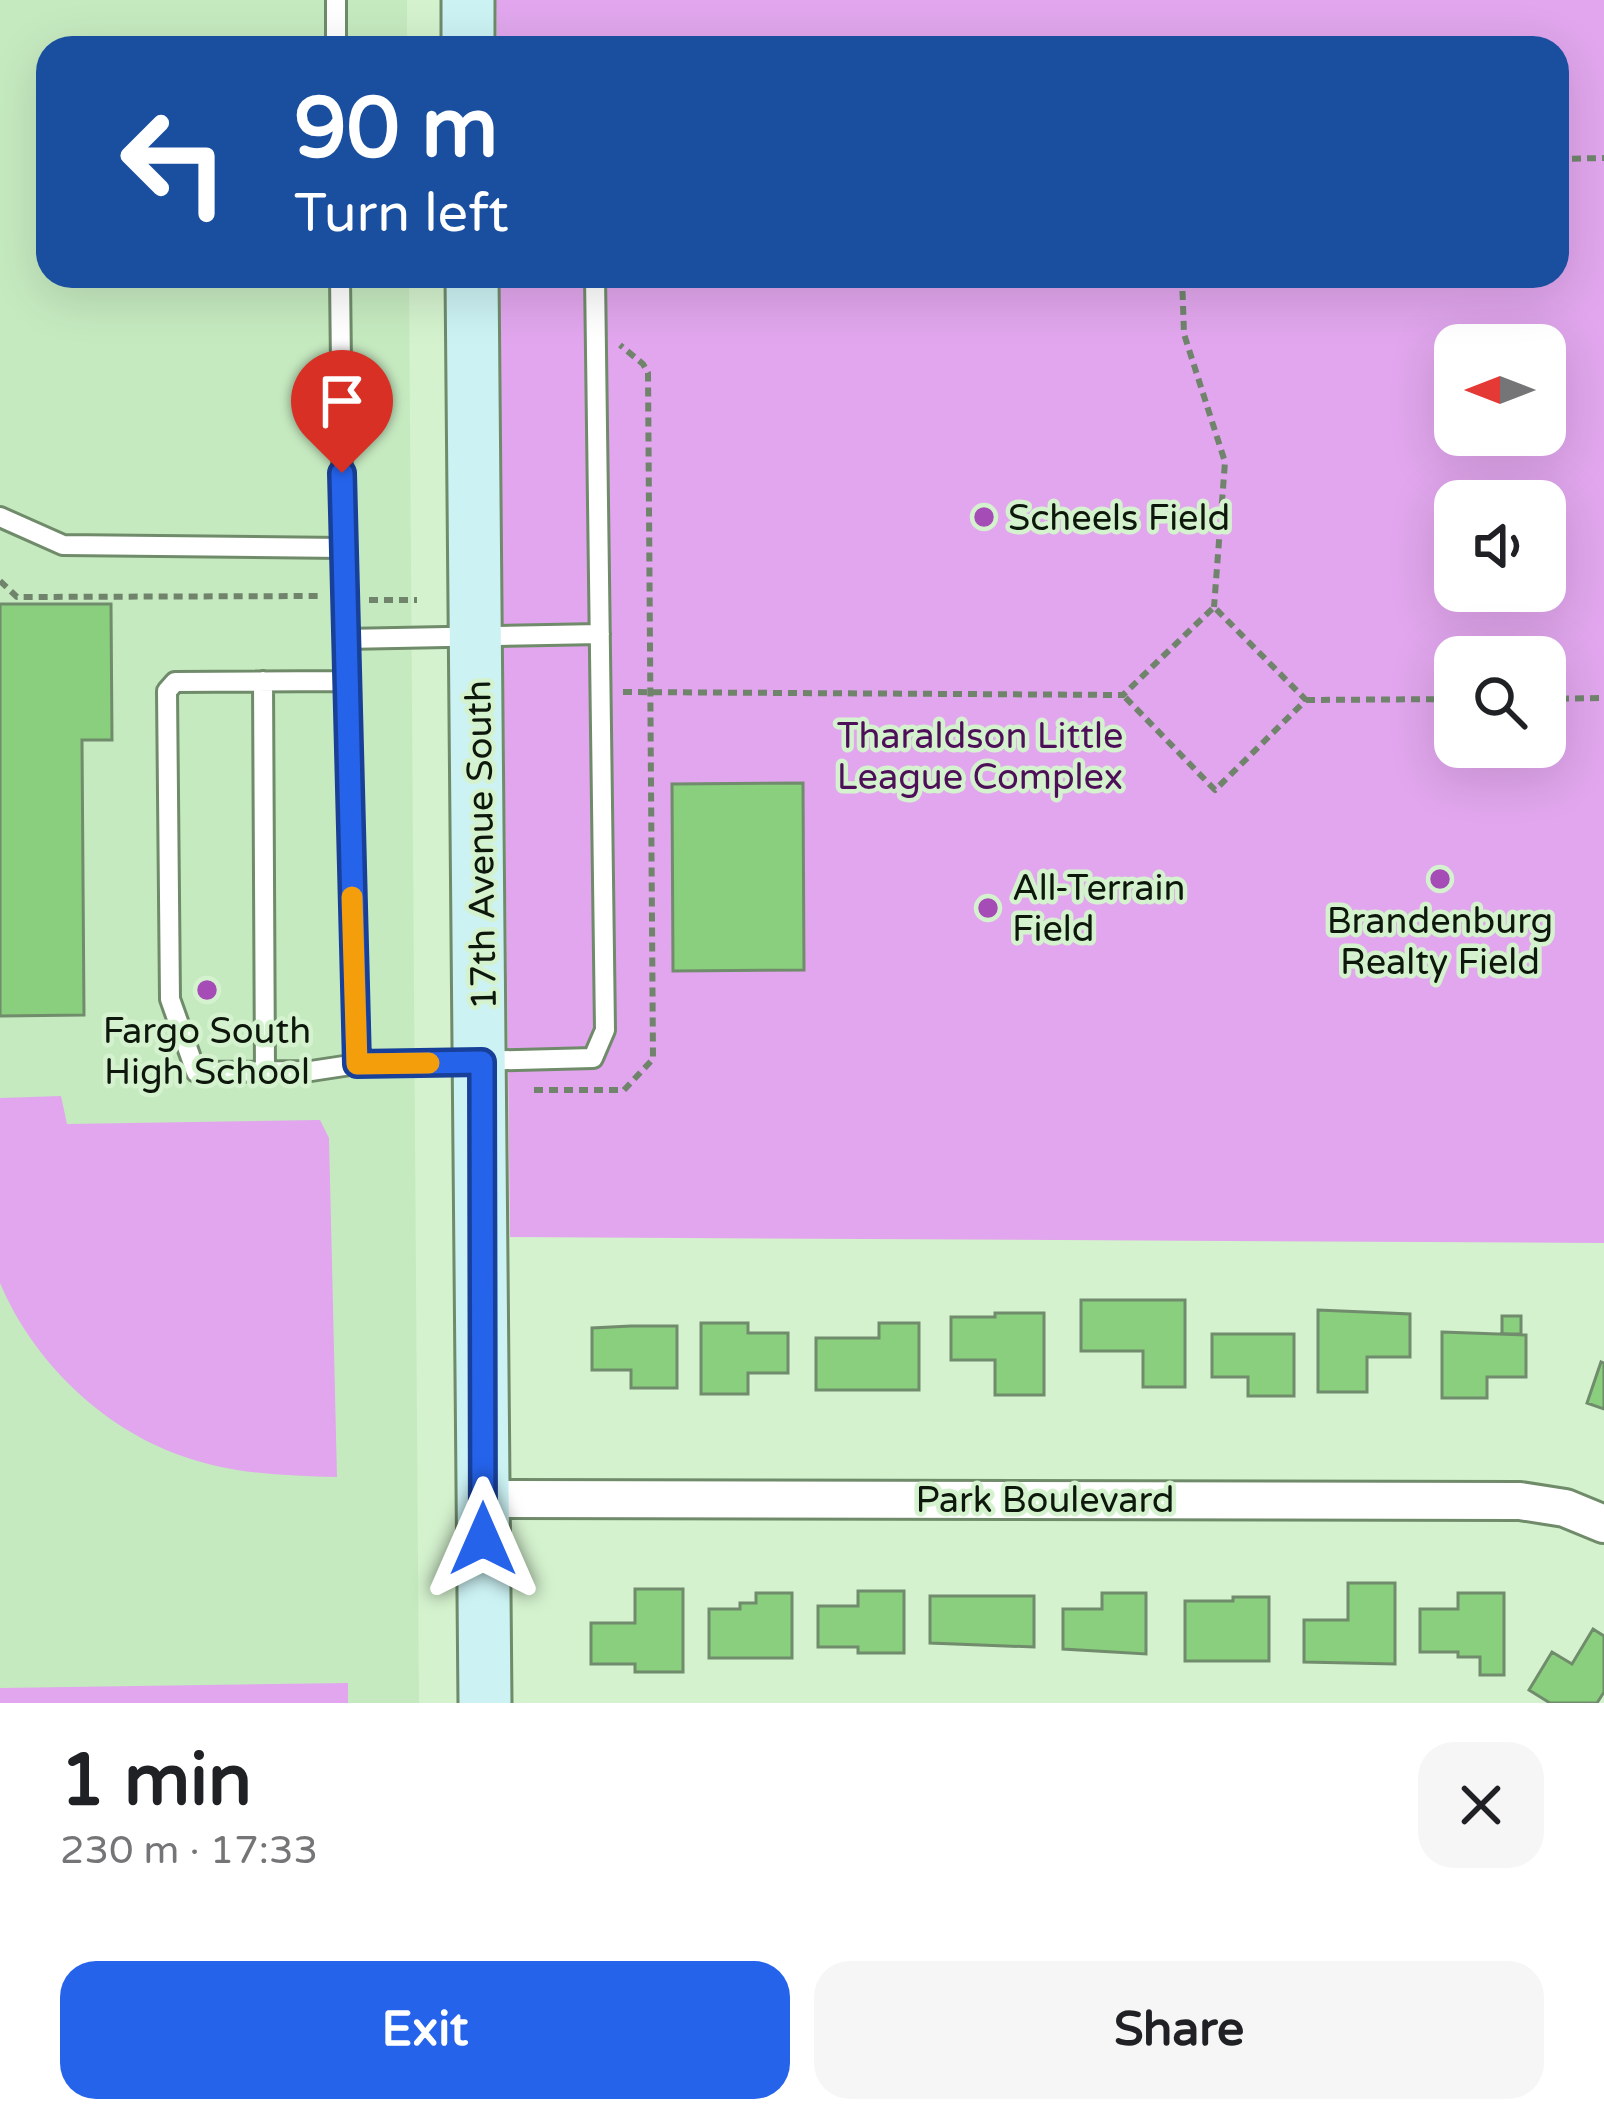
<!DOCTYPE html>
<html lang="en">
<head>
<meta charset="utf-8">
<style>
  body { margin:0; font-family:"Varela Round",sans-serif; background:#f6f6f6; color:#202124; height:100vh; display:flex; flex-direction:column; font-size:45px; white-space:nowrap }
  * { box-sizing:border-box; margin:0 }
  p { font-size:39px; color:#757577 }
  .icon { flex:none; width:66px; height:66px; fill:none; stroke:currentColor; stroke-width:2; stroke-linecap:round; stroke-linejoin:round }
  .map { position:relative; height:1703px; overflow:hidden }
  .drawer { display:flex; flex-direction:column; background:#fff; flex:1 }
  .drawer>* { flex:none }
  .guide { position:absolute; left:36px; top:36px; width:1533px; height:252px; border-radius:36px; box-shadow:0 12px 48px #0002; background:#1a4fa0; color:#fff; overflow:hidden }
  .needle { width:78px; rotate:270deg }
  .controls { position:absolute; left:1434px; top:324px; display:grid; gap:24px }
  .controls a { display:grid; place-items:center; width:132px; height:132px; border-radius:24px; background:#fff; box-shadow:0 12px 48px #0002; font-size:60px }
  .pin { position:absolute; display:grid; place-items:center; width:102px; height:102px; color:#fff; margin:-123px -51px; border-radius:50% 50% 50% 0; rotate:-45deg; box-shadow:0 0 12px #0007 }
  .pin .icon { rotate:45deg }
  .me { position:absolute; width:132px; margin:-66px; rotate:0deg; stroke-linejoin:round; filter:drop-shadow(0 0 9px #0008) }
  .turn { display:flex; align-items:center; gap:42px; height:252px; padding:0 60px; font-size:54px }
  .turn .icon { width:156px; height:156px; stroke-width:2.5 }
  .turn b { display:block; font-size:84px; line-height:102px }
  .round { display:grid; place-items:center; flex:none; width:126px; height:126px; border-radius:36px; background:#f6f6f6 }
  .headline { display:flex; align-items:center; justify-content:space-between; height:204px; padding:0 60px }
  h1 { font-size:72px; font-weight:800; line-height:90px }
  .button { display:flex; gap:24px; margin-top:auto; padding:24px 60px }
  .button a { flex:1; height:138px; border-radius:36px; background:#2563eb; color:#fff; font-size:48px; font-weight:800; line-height:138px; text-align:center }
  .button a+a { background:#f6f6f6; color:#202124 }
  .map>svg:first-child { display:block }
</style>
</head>
<body>
<div class="map">
<svg width="1604" height="1703" viewBox="0 0 1604 1703">
  <rect width="100%" height="100%" fill="#d4f2ce"/>
  <path fill="#c6eac0" d="M0 0H407V48H48V276H409L419 1703H0Z"/>
  <path fill="#e1a6ed" fill-rule="evenodd" d="M496 0H1604V1243L510 1237 499 276H1557V48H497ZM1455 345H1545V435H1455ZM1455 501H1545V591H1455ZM1455 657H1545V747H1455Z
    M61 1096 67 1124 320 1120 329 1138 337 1477C285 1476 231 1474 182 1456 102 1428 33 1361 0 1283V1098Z
    M348 1683V1703H0V1688Z"/>
  <path fill="#89cf7d" stroke="#718c6c" stroke-width="3" d="M0 604H111L112 740H82L84 1015 0 1016Z
    M803 783 804 970 673 971 672 784Z
    M1081 1300H1185V1387H1143V1351H1081Z
    M1318 1310 1410 1314V1357H1367V1392H1318Z
    M995 1313H1044V1395H995V1360H951V1317H995Z
    M1502 1316H1521V1334H1502Z
    M701 1323H748V1333H788V1373H748V1394H701Z
    M879 1323H919V1390H816V1338H879Z
    M631 1326H677V1388H631V1370H592V1328Z
    M1442 1332 1526 1335V1377H1487V1398H1442Z
    M1212 1334H1294V1396H1248V1377H1212Z
    M1601 1362 1604 1363V1409L1587 1403Z
    M1348 1583H1395V1664L1304 1662V1620H1348Z
    M635 1589H683V1672H635V1664H591V1623H635Z
    M858 1591H904V1653H858V1647H818V1606H858Z
    M756 1593H792V1658H709V1609H740V1603H756Z
    M1102 1593H1146V1654L1063 1649V1609H1102Z
    M1458 1593H1504V1675H1480V1657H1458V1652H1420V1609H1458Z
    M930 1596H1034V1647L930 1643Z
    M1233 1597H1269V1661H1185V1601H1233Z
    M1593 1629 1604 1636V1692L1597 1703H1550L1529 1690 1552 1652 1572 1664Z"/>
  <g fill="none" stroke-linecap="round" stroke-linejoin="round">
    <g stroke="#6f8b6a" stroke-width="24">
      <path id="lane" d="M336 0V48
        M340 276 343 548
        M595 276 605 1030 593 1058 357 1064 311 1071 196 1072 170 999 167 691 175 682 345 681V639L600 634
        M0 517 63 545 343 548 345 639
        M263 681 265 1072
        M345 681 357 1064"/>
    </g>
    <g stroke="#6f8b6a" stroke-width="42">
      <path id="street" d="M483 1499 1520 1501 1565 1508 1604 1524"/>
    </g>
    <g stroke="#6f8b6a" stroke-width="57">
      <path id="secondary" d="M468 0V48
        M472 276 485 1703"/>
    </g>
    <path stroke="#70846c" stroke-width="6" stroke-dasharray="9 6" stroke-linecap="butt" d="M1557 159 1604 158
      M1182 276 1184 334 1225 462 1214 607
      M0 581 17 597 320 596
      M369 600H417
      M623 692 1123 695 1214 607 1306 700 1215 790 1123 695
      M1545 699 1604 698
      M1306 700 1455 699
      M534 1090H624L653 1059 648 373 643 364 620 345"/>
    <use href="#lane" stroke="#fff" stroke-width="18"/>
    <use href="#street" stroke="#fff" stroke-width="36"/>
    <use href="#secondary" stroke="#ccf2f4" stroke-width="51"/>
  </g>
  <g fill="none" stroke-linecap="round" stroke-linejoin="round">
    <g stroke="#184099" stroke-width="30">
      <path id="route" d="M342 473 357 1064 482 1062 483 1539"/>
    </g>
    <use href="#route" stroke="#2563eb" stroke-width="21"/>
    <path stroke="#f59e0b" stroke-width="21" d="M352 897 357 1064 429 1063"/>
  </g>
  <g fill="#a64cb7" stroke="#d4f2ce" stroke-width="4.5">
    <circle cx="984" cy="517" r="12"/>
    <circle cx="1440" cy="879" r="12"/>
    <circle cx="988" cy="908" r="12"/>
    <circle cx="207" cy="990" r="12"/>
  </g>
  <g text-anchor="middle" stroke-width="9" stroke-linejoin="round" paint-order="stroke">
    <g font-size="36" fill="#0d170b" stroke="#d4f2ce" text-anchor="start">
      <text x="1008" y="530">Scheels Field</text>
      <text x="1012" y="900">All-Terrain<tspan x="1012" dy="41">Field</tspan></text>
      <text x="1440" y="933" text-anchor="middle">Brandenburg<tspan x="1440" dy="41">Realty Field</tspan></text>
      <text x="207" y="1043" text-anchor="middle">Fargo South<tspan x="207" dy="41">High School</tspan></text>
    </g>
    <g font-size="36" fill="#4d0f58" stroke="#d4f2ce">
      <text x="980" y="748">Tharaldson Little<tspan x="980" dy="41">League Complex</tspan></text>
    </g>
    <g font-size="36" fill="#0d170b" stroke="#d4f2ce">
      <text transform="translate(480 845) rotate(-91)" y="13">17th Avenue South</text>
      <text x="1045" y="1512">Park Boulevard</text>
    </g>
  </g>
</svg>
<div class="controls">
<a><svg class="needle" viewBox="-14 -14 28 28"><path d="M0-13l5 13h-10z" fill="#e53935"/><path d="M0 13l5-13h-10z" fill="#757577"/></svg></a>
<a><svg class="icon" aria-label="sound" viewBox="0 0 24 24"><path d="M4 9h4l5-4v14l-5-4H4zM17 9q2 3 0 6"/></svg></a>
<a><svg class="icon" aria-label="search" viewBox="0 0 24 24"><circle cx="10" cy="10" r="6"/><path d="M15 15l6 6"/></svg></a>
</div>
<div class="pin" style="left:342px;top:473px;background:#d93025"><svg class="icon" aria-label="arrive" viewBox="0 0 24 24"><path d="M6 21V4h12l-3 4 3 4H6"/></svg></div>
<svg class="me" style="left:483px;top:1539px" viewBox="-20 -20 40 40"><path d="M0-17L14 15 0 8-14 15z" fill="#2563eb" stroke="#fff" stroke-width="4"/></svg>
<div class="guide">
<div class="turn"><svg class="icon" aria-label="left" viewBox="0 0 24 24"><path d="M17 20v-9H6M10 6l-5 5 5 5"/></svg><div><b>90 m</b>Turn left</div></div>
</div>
</div>
<section class="drawer">
<div class="headline"><div><h1>1 min</h1><p>230 m · 17:33</p></div><a class="round"><svg class="icon" aria-label="close" viewBox="0 0 24 24"><path d="M6 6l12 12M18 6L6 18"/></svg></a></div>
<div class="button"><a>Exit</a><a>Share</a></div>
</section>
</body>
</html>
